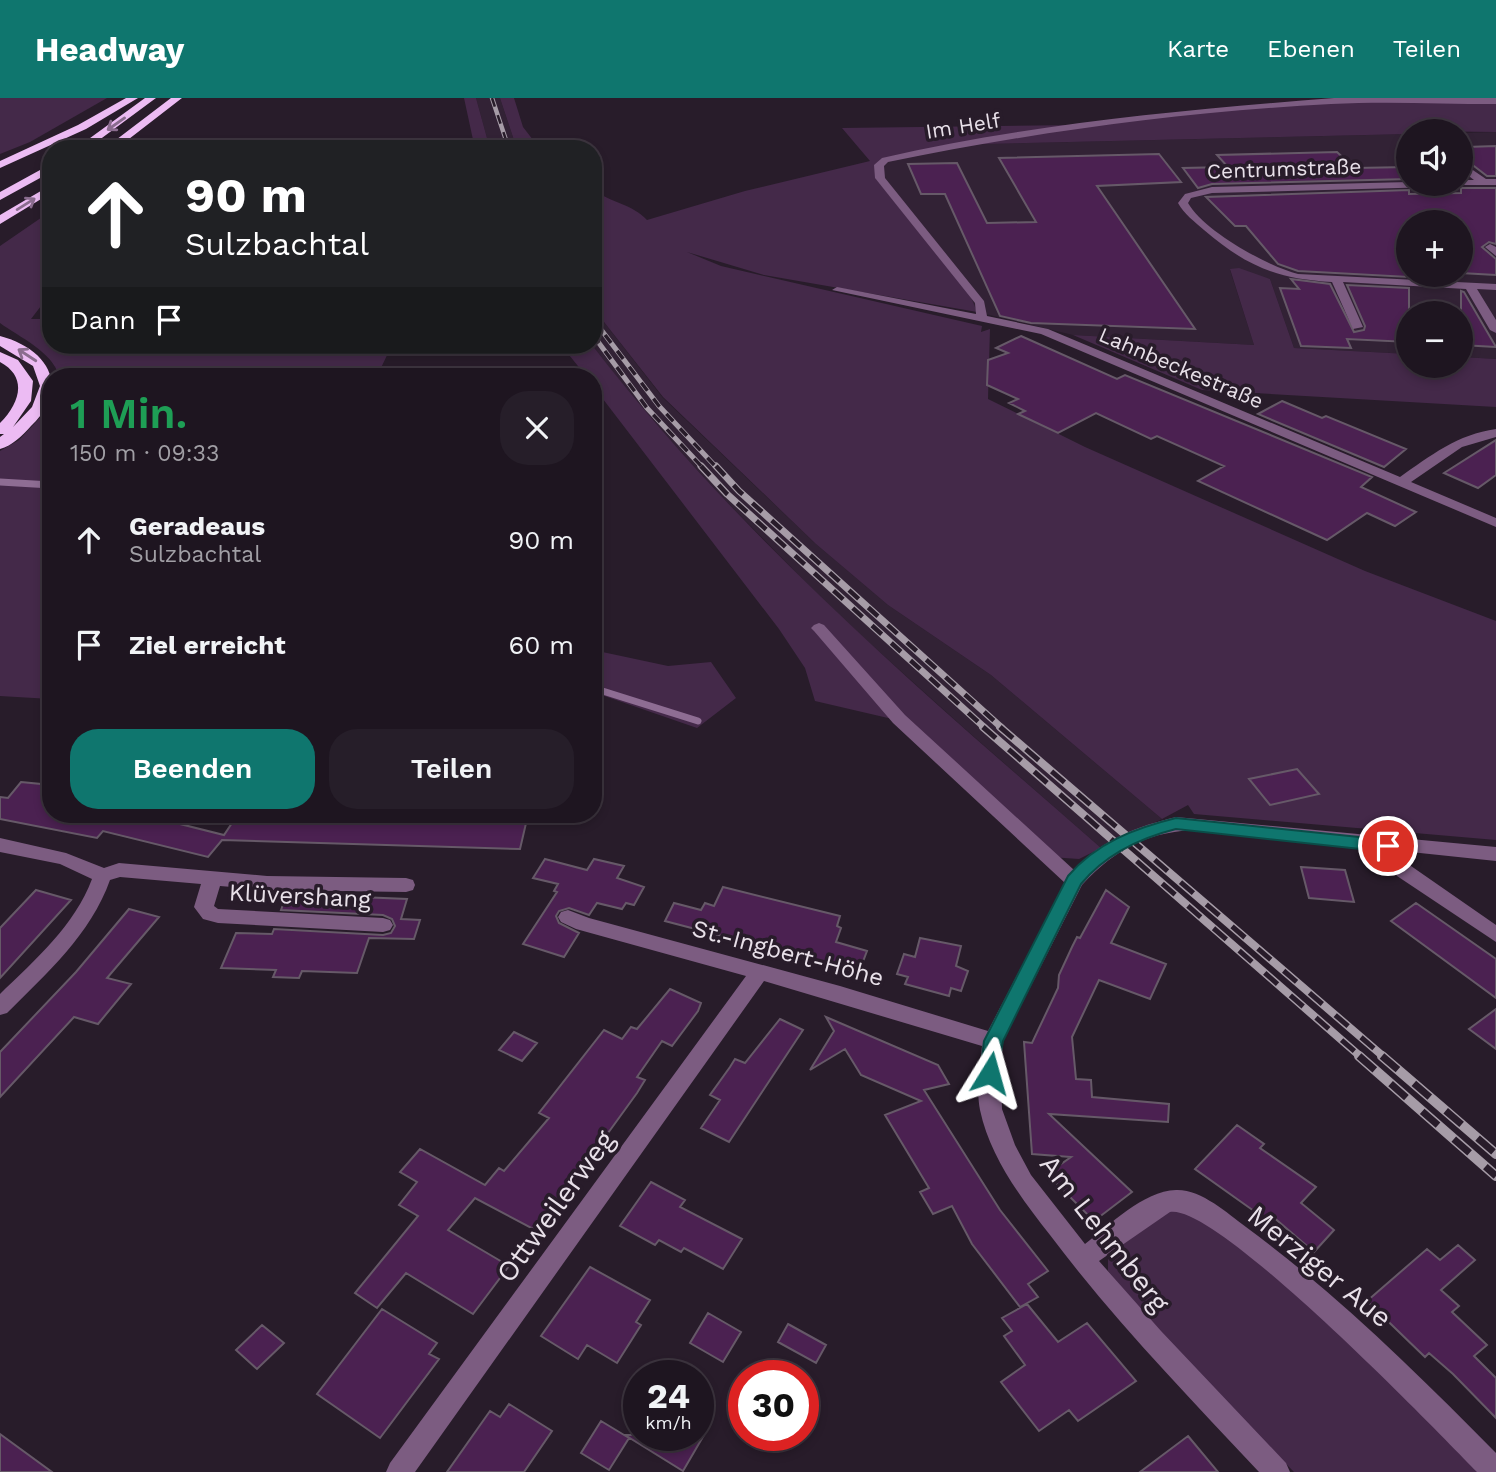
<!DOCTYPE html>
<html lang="de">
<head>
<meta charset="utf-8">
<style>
  body { margin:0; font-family:"Work Sans",sans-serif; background:#261e29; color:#f1f3f6; height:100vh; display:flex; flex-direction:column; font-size:26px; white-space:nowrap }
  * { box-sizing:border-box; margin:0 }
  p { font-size:23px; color:#a19fa5 }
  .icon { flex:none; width:38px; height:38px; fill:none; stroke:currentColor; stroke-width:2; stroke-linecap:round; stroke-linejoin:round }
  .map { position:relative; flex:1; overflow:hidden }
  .panel { position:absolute; left:42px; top:270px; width:560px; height:455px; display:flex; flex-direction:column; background:#1e1520; border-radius:28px; box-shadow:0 4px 10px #0003,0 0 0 2px #3c343e }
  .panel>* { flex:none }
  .guide { position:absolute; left:42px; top:42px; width:560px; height:214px; border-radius:28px; box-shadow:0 4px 10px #0003,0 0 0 2px #3c343e; background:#202124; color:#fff; overflow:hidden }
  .fabs { position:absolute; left:1396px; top:21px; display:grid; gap:14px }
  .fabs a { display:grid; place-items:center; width:77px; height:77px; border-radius:50%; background:#1e1520; box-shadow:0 4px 10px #0003,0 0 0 2px #3c343e; font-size:35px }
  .speed { position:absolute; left:623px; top:1262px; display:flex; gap:14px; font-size:35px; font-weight:700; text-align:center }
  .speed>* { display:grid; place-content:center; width:91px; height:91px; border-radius:50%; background:#1e1520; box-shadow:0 4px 10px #0003,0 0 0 2px #3c343e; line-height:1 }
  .speed small { font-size:18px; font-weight:400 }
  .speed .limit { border:10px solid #d22; background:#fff; color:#111 }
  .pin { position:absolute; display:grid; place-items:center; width:60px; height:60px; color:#fff; margin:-30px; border:4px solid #fff; border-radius:50%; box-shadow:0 2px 7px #0007 }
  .me { position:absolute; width:77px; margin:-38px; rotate:8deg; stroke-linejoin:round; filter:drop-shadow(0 0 5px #0008) }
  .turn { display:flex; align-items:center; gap:24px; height:147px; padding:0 28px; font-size:32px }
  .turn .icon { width:91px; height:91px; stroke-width:2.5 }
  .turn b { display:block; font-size:49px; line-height:60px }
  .then { display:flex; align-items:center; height:66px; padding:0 28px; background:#0003; gap:14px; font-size:26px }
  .round { display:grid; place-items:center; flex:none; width:74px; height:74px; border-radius:28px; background:#261e29 }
  .head { display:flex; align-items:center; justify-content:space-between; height:119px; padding:0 28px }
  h1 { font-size:42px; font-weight:600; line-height:52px; color:#1e9e55 }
  .action { display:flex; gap:14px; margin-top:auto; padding:14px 28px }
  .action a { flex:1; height:80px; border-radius:28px; background:#0f766e; color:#fff; font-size:28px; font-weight:600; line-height:80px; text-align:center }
  .action a+a { background:#261e29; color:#f1f3f6 }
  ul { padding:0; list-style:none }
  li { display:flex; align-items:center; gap:21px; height:105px; padding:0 28px }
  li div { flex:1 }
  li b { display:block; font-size:26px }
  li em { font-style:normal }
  header { display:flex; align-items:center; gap:42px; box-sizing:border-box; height:98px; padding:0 35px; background:#0f766e; color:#fff }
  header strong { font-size:33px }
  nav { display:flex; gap:38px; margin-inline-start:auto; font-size:24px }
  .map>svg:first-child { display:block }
</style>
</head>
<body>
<header>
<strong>Headway</strong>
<nav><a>Karte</a><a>Ebenen</a><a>Teilen</a></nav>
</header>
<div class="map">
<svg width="1496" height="1374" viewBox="0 0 1496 1374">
  <rect width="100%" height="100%" fill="#281c2a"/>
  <path fill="#322235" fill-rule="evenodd" d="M476 0H500L517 51H490Z
    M1496 34V261L1461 259V215H1409V256L1294 250 1270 181 1230 172 1254 247 1073 237 977 214 873 74 881 61 946 47 1409 36V86H1461V35ZM1409 124H1461V177H1409Z
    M593 210 663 300 816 446 888 507 991 577 1162 721 1101 750 964 630 834 513 720 397 641 311 592 247Z"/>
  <path fill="#442949" d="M0 0H107L30 44 0 56Z
    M464 0H476L490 51H475Z
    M500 0H514L523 29 540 51H517Z
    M1347 3H1496V34L1409 33V36L946 47 881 61 875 68 876 81 968 192 977 214 764 177 687 154 721 168 982 228 981 234 990 231 988 301 1085 349 1365 473 1496 523V742L1194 716 1188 707 1162 721 991 577 888 507 816 446 663 299 593 210V91C610 105 633 106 647 122L745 93 870 63 842 30 1077 27 1173 15Z
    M51 113V195L31 221H51V247H392L377 278H59C53 254 19 239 0 225V148Z
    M1239 170 1270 181 1294 250 1409 256V268H1461V259L1496 261V309L1202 292 1073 237 1254 247 1230 171Z
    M561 247H592C738 437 921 593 1101 750L1079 761 1050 759 904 619 888 620 815 603 805 570 779 531 593 288V278H586Z
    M51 308V601L0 598V353L19 342Z
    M593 552 668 568 711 564 736 600 697 630 593 594Z
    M1167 1110H1191L1295 1192 1484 1374H1294L1172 1249 1108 1173V1155Z"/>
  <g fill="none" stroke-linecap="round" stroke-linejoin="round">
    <path stroke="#8e6d93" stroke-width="7" d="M0 384 51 387
      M593 590 698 623"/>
  </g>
  <path fill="#4b2151" stroke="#665968" stroke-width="2" d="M1496 48V78H1487L1461 58V50L1466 49Z
    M1337 54 1354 70 1409 69V81L1212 86 1198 90 1183 70 1228 69 1217 57Z
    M1159 56 1181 84 1097 88 1195 231 1031 225 1000 218 945 96H921L908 66 957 65 987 125 1036 124 999 60Z
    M1461 90H1496V146L1489 144 1482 149 1496 161V177L1461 175V124H1409V179L1298 173 1278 166 1246 128H1235L1206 99 1409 92V96L1461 95Z
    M1291 181 1330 186 1354 234 1364 232 1365 228 1347 187 1409 190V244L1347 241 1351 250 1301 248 1280 190 1299 191Z
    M1461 193 1464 194 1496 249 1461 247Z
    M1021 238 1117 281 1125 277 1372 379 1361 389 1416 414 1395 428 1367 415 1327 442 1198 383 1224 368 1157 338 1151 341 1096 315 1058 335 1018 316 1025 313 1009 305 1018 301 987 287 988 262 1008 255 996 250Z
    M1282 303 1322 320 1326 318 1406 351 1384 369 1258 316Z
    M1496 342V377L1478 390 1444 375Z
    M1297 671 1319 696 1270 707 1249 681Z
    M21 684 51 687V716H117L115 718 148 724 152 719 224 737 238 716H400L527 721 520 751 222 742 208 759 103 733 97 740 0 721V699L8 700Z
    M545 761 587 772 594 761 624 768 617 780 644 789 634 807 626 805 622 811 597 805 589 817 569 810 559 813 556 818 559 825 579 835 564 859 523 846 557 794 554 793 558 786 533 780Z
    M1301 769 1345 772 1354 804 1309 800Z
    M723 789 840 818 837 828 841 830 836 844 867 853 859 874 665 823 674 805 701 812 705 805 714 808Z
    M36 792 71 802 0 880V830Z
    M1106 792 1129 809 1111 845 1166 866 1150 901 1099 882 1072 939 1076 981 1091 982 1092 999 1169 1006 1168 1024 1049 1016 1132 1094 1094 1123 1047 1076 1071 1059 1032 1056 1024 944 1032 945 1058 890 1059 877 1072 849 1077 839 1080 840Z
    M287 796 407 801 401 821 420 822 414 841 369 840 357 875 302 873 299 880 273 879 276 872 221 870 236 835 272 836 274 831 383 837 391 835 395 828 392 821 383 817 281 812Z
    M1416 805 1496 861V900L1391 823Z
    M129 811 159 819 107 880 131 886 98 926 74 919 0 999V954L76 874Z
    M920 840 961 848 956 868 968 873 961 893 951 890 949 898 905 886 908 879 897 876 904 856 915 859Z
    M670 891 701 905 698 913 672 948 662 943 637 979 645 982 637 995 537 1133 475 1100 448 1132 509 1168 473 1216 406 1175 377 1210 355 1195 418 1118 399 1107 417 1084 400 1074 420 1051 485 1087 499 1070 504 1073 549 1020 539 1015 604 932 622 941 631 929 637 931Z
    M1496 911V951L1469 931Z
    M826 919 938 967 949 986 924 992 1000 1112 1048 1173 1028 1186 1038 1199 1020 1209 972 1146 952 1108 933 1116 920 1094 929 1090 885 1017 921 1003 861 977 845 951 810 972 834 933Z
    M780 921 803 932 729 1044 701 1030 720 1002 710 997 730 969 735 961 745 965Z
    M514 934 537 945 522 963 499 952Z
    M1237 1027 1264 1046 1260 1050 1316 1089 1301 1105 1334 1132 1314 1154 1272 1118 1268 1123 1195 1071Z
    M651 1084 685 1102 680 1109 742 1141 723 1171 684 1150 681 1154 659 1142 655 1147 620 1128Z
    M1458 1147 1475 1162 1441 1192 1459 1208 1452 1214 1487 1247 1474 1258 1496 1280V1320L1453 1276 1429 1255 1425 1259 1367 1203 1427 1151 1440 1162Z
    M590 1169 650 1202 636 1224 641 1227 617 1265 587 1247 578 1261 541 1238Z
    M1027 1206 1058 1244 1087 1225 1136 1283 1078 1323 1069 1312 1039 1333 1001 1284 1025 1267 1004 1238 1012 1233 1002 1220Z
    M382 1211 437 1245 429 1256 439 1261 380 1340 317 1296Z
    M708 1215 741 1234 723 1264 690 1245Z
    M788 1226 826 1247 816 1265 778 1244Z
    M262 1227 284 1245 257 1271 236 1252Z
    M509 1306 552 1333 524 1374H447L490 1313 500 1319Z
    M601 1323 629 1340 609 1372 581 1355Z
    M0 1336 52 1374H0Z
    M625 1337H704L683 1373Z
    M1188 1338 1218 1374H1140Z"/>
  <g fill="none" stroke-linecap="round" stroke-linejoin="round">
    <path fill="#7c5c81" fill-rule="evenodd" d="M1334 0H1496V6C1441 6 1386 3 1331 6 1182 14 1034 34 888 64L884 68 885 80 984 203 987 218 1048 231 1400 379C1430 358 1458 336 1496 331V339L1462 349 1411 384 1496 420V429L1041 236 832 192 837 189 976 216 975 205 875 80 874 67 882 60C1030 26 1182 12 1334 0Z
      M1461 42 1468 43 1469 45 1461 48Z
      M1461 64 1486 81H1496V87H1458L1461 82H1474L1461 72Z
      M1409 84 1440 86 1435 89 1212 95 1191 100 1188 105C1204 133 1267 168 1298 176L1496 186V192L1477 191 1496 222V235L1490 232 1466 191 1343 184 1363 229 1353 231 1332 184C1277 181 1246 168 1204 132 1195 124 1184 116 1178 105L1185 96 1212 89Z
      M1490 146 1496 149V158L1485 149Z
      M819 525 824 527 905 617 1074 772C1101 742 1138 728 1176 719L1496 749V763L1401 753 1411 768 1496 827V844L1397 778 1380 751 1205 732C1153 731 1117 749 1082 787L1003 943 1001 975 1002 1011 1015 1047 1031 1077 1085 1146C1110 1127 1143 1093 1176 1092 1201 1091 1227 1115 1246 1129 1337 1196 1417 1275 1496 1355V1374H1477C1436 1332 1217 1105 1170 1114L1099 1163 1161 1233 1286 1365 1290 1374H1259C1187 1297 1113 1221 1050 1137 1021 1100 990 1059 980 1012 976 992 980 968 982 948L764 883 415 1374H386L390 1365 746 878 576 831 561 824 558 819 561 814 568 812 589 820 840 888 988 933 1065 785 893 625 814 533 811 530 814 527Z
      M0 740 66 755 104 770 119 765 267 778 406 780 413 782 415 787 413 792 406 794 267 792 220 788 214 808 218 811 383 820 390 822 393 827 390 832 383 834 218 825 203 821 194 809 201 786 120 779 110 782C91 836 46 876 7 915L0 917V896C35 862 75 827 92 781L60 766 0 754Z"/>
    <path fill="#ecbbf3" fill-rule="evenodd" d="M126 0H138L86 31 0 70V63L78 27Z
      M145 0H156L87 51H75Z
      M171 0H182L116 51H104Z
      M51 66V74L0 102V94Z
      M51 87V95L0 126V117Z
      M0 238C49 251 71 290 31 328 23 337 12 348 0 351V339L4 336H0V325C20 305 28 279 0 264V254L18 262 33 283 31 303 13 329 32 309 40 288 33 268 0 248Z"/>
    <g stroke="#a69ca7" stroke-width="4.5">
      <path id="rail-far4" d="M492 0 509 51"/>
    </g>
    <g stroke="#a69ca7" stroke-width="5">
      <path id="rail-far3" d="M593 221 659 308 717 370
        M593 237 647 310 703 370"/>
    </g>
    <g stroke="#a69ca7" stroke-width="7">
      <path id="rail-far2" d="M701 368 727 396 985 630
        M716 368 739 393 1002 630"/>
    </g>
    <g stroke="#a69ca7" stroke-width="8">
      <path id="rail-far1" d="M983 629 1361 959
        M1000 629 1384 959"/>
    </g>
    <g stroke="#a69ca7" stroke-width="10">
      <path id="rail" d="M1359 958 1496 1078
        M1382 958 1496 1056"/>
    </g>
    <use href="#rail-far4" stroke="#281c2a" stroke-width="2.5" stroke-dasharray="9" stroke-linecap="butt"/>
    <use href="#rail-far3" stroke="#281c2a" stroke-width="3.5" stroke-dasharray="10" stroke-linecap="butt"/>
    <use href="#rail-far2" stroke="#281c2a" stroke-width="4.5" stroke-dasharray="13" stroke-linecap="butt"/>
    <use href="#rail-far1" stroke="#281c2a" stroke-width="5" stroke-dasharray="17" stroke-linecap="butt"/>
    <use href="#rail" stroke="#281c2a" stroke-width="7" stroke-dasharray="21" stroke-linecap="butt"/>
  </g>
  <defs><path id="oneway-shaft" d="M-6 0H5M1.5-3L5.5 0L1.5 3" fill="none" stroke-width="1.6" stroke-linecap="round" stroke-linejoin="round" transform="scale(1.75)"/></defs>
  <g stroke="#8a6c8e">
    <use href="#oneway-shaft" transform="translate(116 26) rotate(145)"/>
    <use href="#oneway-shaft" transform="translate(26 106) rotate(-32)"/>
    <use href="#oneway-shaft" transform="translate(27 257) rotate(-147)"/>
  </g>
  <path fill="#0f766e" stroke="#0a4d48" stroke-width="2" d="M1176 720 1388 742 1396 748 1388 754 1176 731C1140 740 1105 757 1081 786L1003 943 996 981H983L980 975 984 943 1068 778C1096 745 1135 730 1176 720Z"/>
  <g text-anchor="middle" stroke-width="7" stroke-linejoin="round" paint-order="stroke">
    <g font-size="21" fill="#e8e0e9" stroke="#281c2a">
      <text transform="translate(963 28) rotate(-9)" y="7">Im Helf</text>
      <text transform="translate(1284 71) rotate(-2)" y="7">Centrumstraße</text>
      <text transform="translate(1181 270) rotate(23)" y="7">Lahnbeckestraße</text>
    </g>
    <g font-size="24" fill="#e8e0e9" stroke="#281c2a">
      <text transform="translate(300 798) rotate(3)" y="8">Klüvershang</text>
      <text transform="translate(788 855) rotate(15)" y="8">St.-Ingbert-Höhe</text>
    </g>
    <g font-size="28" fill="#e8e0e9" stroke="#281c2a">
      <text transform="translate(555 1108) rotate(-54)" y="10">Ottweilerweg</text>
      <text transform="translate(1105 1135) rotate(52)" y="10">Am Lehmberg</text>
      <text transform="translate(1320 1168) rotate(39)" y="10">Merziger Aue</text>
    </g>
  </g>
</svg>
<div class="fabs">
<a><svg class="icon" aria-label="sound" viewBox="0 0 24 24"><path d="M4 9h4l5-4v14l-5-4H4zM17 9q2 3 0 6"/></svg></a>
<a>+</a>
<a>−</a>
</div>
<div class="speed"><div>24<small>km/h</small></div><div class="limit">30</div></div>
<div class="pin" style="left:1388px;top:748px;background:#d93025"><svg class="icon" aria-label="arrive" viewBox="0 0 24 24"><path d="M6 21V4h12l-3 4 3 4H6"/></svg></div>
<svg class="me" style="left:990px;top:975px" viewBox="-20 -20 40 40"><path d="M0-17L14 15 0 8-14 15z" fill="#0f766e" stroke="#fff" stroke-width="4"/></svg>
<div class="guide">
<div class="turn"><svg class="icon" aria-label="ahead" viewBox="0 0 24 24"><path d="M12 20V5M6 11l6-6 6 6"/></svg><div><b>90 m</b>Sulzbachtal</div></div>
<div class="then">Dann<svg class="icon" aria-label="arrive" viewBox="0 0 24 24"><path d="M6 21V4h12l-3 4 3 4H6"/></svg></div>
</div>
<section class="panel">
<div class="head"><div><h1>1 Min.</h1><p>150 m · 09:33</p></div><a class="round"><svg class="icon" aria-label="close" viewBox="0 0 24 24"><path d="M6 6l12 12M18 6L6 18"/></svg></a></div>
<ul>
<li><svg class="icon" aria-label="ahead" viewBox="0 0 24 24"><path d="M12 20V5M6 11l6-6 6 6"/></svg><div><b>Geradeaus</b><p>Sulzbachtal</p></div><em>90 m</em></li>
<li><svg class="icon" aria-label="arrive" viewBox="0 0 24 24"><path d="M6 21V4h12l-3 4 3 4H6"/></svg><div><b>Ziel erreicht</b></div><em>60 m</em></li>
</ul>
<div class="action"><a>Beenden</a><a>Teilen</a></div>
</section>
</div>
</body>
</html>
